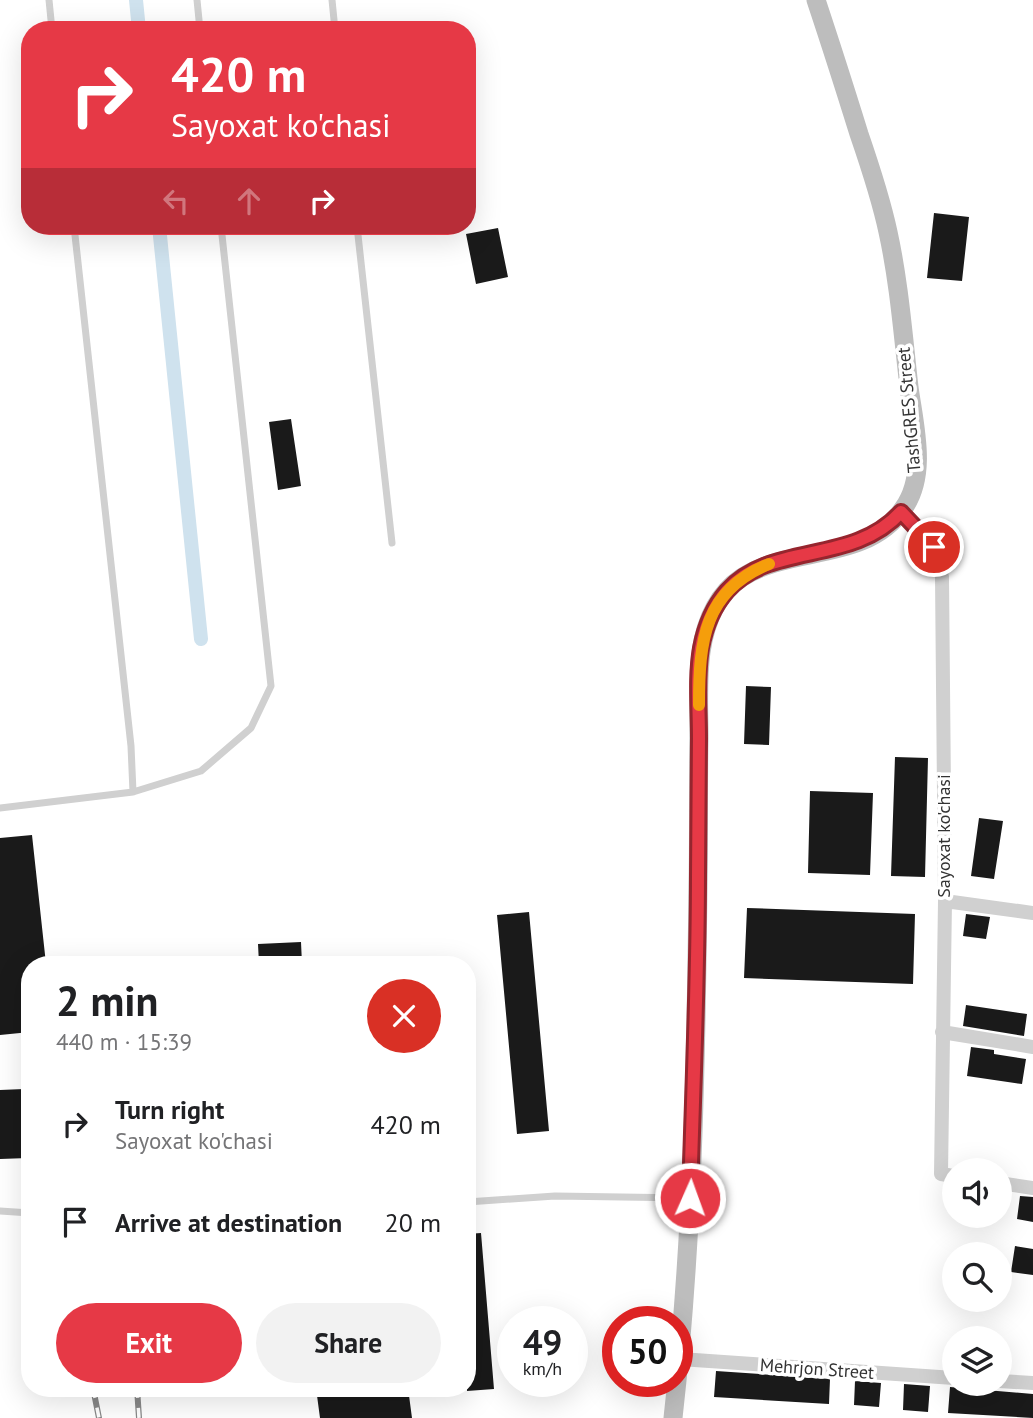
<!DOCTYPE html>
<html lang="en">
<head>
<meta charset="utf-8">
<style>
  body { margin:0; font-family:"PT Sans",sans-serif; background:#f2f2f2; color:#202124; height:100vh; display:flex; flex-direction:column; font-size:26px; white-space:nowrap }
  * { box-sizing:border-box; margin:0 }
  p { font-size:23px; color:#757577 }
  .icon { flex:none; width:38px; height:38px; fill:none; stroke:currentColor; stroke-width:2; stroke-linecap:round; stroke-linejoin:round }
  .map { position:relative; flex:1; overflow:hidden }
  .sheet { position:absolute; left:21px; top:956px; width:455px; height:441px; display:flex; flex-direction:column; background:#fff; border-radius:28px; box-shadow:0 7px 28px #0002 }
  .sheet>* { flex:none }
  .banner { position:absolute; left:21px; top:21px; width:455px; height:214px; border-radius:28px; box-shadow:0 7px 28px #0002; background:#e63946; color:#fff; overflow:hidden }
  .buttons { position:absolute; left:942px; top:1158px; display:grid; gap:14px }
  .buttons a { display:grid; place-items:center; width:70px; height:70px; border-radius:50%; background:#fff; box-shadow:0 7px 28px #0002; font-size:35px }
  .speed { position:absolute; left:497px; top:1306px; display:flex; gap:14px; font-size:35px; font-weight:700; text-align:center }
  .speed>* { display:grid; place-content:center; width:91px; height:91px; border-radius:50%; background:#fff; box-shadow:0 7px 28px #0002; line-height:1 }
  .speed small { font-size:18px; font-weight:400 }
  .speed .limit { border:10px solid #d22; background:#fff; color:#111 }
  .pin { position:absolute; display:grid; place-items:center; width:60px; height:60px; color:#fff; margin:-30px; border:4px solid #fff; border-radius:50%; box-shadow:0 2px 7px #0007 }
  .me { position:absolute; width:77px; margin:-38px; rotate:2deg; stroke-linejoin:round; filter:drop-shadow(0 0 5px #0008) }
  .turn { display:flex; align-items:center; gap:24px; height:147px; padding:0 35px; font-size:32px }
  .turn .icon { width:91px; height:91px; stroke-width:2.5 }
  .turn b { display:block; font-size:49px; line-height:60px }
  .lanes { display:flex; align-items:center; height:66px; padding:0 35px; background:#0003; justify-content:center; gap:35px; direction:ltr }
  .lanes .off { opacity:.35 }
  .round { display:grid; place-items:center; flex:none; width:74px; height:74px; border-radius:37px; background:#f2f2f2 }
  .head { display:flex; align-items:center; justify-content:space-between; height:119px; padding:0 35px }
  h1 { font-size:42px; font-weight:700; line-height:52px }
  .cta { display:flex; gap:14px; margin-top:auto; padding:14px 35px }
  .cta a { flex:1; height:80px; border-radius:42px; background:#e63946; color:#fff; font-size:28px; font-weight:700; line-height:80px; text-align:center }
  .cta a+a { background:#f2f2f2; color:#202124 }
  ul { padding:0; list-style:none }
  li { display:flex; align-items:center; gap:21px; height:98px; padding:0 35px }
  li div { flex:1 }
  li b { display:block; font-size:26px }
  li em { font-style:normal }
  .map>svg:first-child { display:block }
</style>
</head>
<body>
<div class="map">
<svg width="1033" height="1418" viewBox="0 0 1033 1418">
  <rect width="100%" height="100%" fill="#fff"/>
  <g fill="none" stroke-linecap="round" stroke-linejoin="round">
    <path stroke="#cfe2ee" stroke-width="14" d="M136 0 139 30
      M159 226 201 639"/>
  </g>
  <path fill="#1a1a1a" d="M934 213 969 217 962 281 927 278Z
    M498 228 508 277 476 284 466 234Z
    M291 419 301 486 278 490 269 422Z
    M746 686 771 687 769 745 744 744Z
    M895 757 928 758 925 877 891 876Z
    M810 791 873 793 870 875 808 873Z
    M979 818 1003 821 994 879 971 876Z
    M32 835 46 964H30V1032L0 1035V838Z
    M747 908 915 914 913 984 744 978Z
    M529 912 549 1131 517 1134 497 915Z
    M966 914 990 917 986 939 963 936Z
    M301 942 302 964H259L258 944Z
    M966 1005 1027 1014 1024 1036 963 1026Z
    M971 1047 994 1050V1054L1026 1059 1022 1084 967 1076Z
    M24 1089 28 1158 0 1159V1090Z
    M1020 1196 1033 1197V1222L1017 1219Z
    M481 1233 494 1389 467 1391V1234Z
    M1015 1246 1033 1249V1275L1011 1272Z
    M716 1371 830 1379 829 1404 714 1397Z
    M855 1381 881 1383 879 1407 854 1405Z
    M904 1384 930 1386 928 1412 903 1410Z
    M950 1387 1033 1394V1418L948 1413Z
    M316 1388H408L412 1418H320Z"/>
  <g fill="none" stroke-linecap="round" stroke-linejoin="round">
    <path stroke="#d0d0d0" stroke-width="7" d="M49 0 52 30
      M197 0 200 30
      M332 0 335 30
      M74 226 131 746 133 792
      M357 226 392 543
      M0 808 133 792 201 771 251 728 271 686 221 226
      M467 1202 555 1196 689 1198
      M0 1211 30 1213"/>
    <path stroke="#d0d0d0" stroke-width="14" d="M901 512 934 547 942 577 945 901 941 1174 954 1176
      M945 901 1033 913
      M942 1032 1033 1047
      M999 1183 1033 1188
      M680 1359 954 1378
      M999 1381 1033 1383"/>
    <path stroke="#bdbdbd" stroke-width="19" d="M673 1418C693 1242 696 1063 698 886 699 837 698 787 699 738 699 709 697 680 701 652 720 519 850 585 903 509 928 475 914 425 909 387 903 335 899 282 888 232 881 199 870 166 859 134 845 89 831 45 816 0"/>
    <g stroke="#888" stroke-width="6">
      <path id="rail" d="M93 1388 99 1418
        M137 1388 139 1418"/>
    </g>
    <use href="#rail" stroke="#fff" stroke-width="3.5" stroke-dasharray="10" stroke-linecap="butt"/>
  </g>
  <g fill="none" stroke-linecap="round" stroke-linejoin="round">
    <g stroke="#96252e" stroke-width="18">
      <path id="route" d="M690 1198C693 1090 698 983 698 875 698 829 699 784 699 738 699 708 696 677 701 648 705 627 713 607 727 591 771 541 852 566 901 512L934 547"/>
    </g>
    <use href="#route" stroke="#e63946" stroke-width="12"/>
    <path stroke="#f59e0b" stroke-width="12" d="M699 705C699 641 704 590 769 564"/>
  </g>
  <g text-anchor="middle" stroke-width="7" stroke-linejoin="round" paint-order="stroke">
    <g font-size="18" fill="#333" stroke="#fff">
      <text transform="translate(909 410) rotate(-95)" y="6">TashGRES Street</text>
      <text transform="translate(944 836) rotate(-90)" y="6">Sayoxat ko'chasi</text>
      <text transform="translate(817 1369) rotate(4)" y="6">Mehrjon Street</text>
    </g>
  </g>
</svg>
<div class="buttons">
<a><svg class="icon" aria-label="sound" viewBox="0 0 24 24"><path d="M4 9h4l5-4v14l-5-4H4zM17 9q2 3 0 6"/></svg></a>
<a><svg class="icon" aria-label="search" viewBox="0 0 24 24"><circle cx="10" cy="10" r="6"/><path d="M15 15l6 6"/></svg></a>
<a><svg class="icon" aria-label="layers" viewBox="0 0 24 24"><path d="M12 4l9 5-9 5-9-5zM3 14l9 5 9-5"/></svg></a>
</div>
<div class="speed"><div>49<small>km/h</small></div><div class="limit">50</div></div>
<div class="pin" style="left:934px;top:547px;background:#d93025"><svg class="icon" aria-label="arrive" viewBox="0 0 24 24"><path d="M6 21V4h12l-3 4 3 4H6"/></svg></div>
<svg class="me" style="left:690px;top:1198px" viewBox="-20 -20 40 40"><circle r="17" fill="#e63946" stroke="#fff" stroke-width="3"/><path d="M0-11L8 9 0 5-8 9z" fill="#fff"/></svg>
<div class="banner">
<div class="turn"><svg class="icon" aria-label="right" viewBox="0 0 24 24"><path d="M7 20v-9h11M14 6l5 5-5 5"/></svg><div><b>420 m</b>Sayoxat ko'chasi</div></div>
<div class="lanes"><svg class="icon off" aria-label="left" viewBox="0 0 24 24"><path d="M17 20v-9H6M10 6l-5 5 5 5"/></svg><svg class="icon off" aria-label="ahead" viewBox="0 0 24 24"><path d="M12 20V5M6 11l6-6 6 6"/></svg><svg class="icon" aria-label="right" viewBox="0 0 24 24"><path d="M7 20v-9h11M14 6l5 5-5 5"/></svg></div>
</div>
<section class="sheet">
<div class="head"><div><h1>2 min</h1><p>440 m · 15:39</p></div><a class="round" style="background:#d93025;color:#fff"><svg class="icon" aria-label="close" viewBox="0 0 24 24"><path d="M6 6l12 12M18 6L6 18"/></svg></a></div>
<ul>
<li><svg class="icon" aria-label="right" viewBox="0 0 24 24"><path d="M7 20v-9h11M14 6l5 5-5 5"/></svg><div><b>Turn right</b><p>Sayoxat ko'chasi</p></div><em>420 m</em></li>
<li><svg class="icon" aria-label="arrive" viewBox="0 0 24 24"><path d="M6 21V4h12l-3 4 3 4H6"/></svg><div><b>Arrive at destination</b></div><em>20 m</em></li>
</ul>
<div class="cta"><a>Exit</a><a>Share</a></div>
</section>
</div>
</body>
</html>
